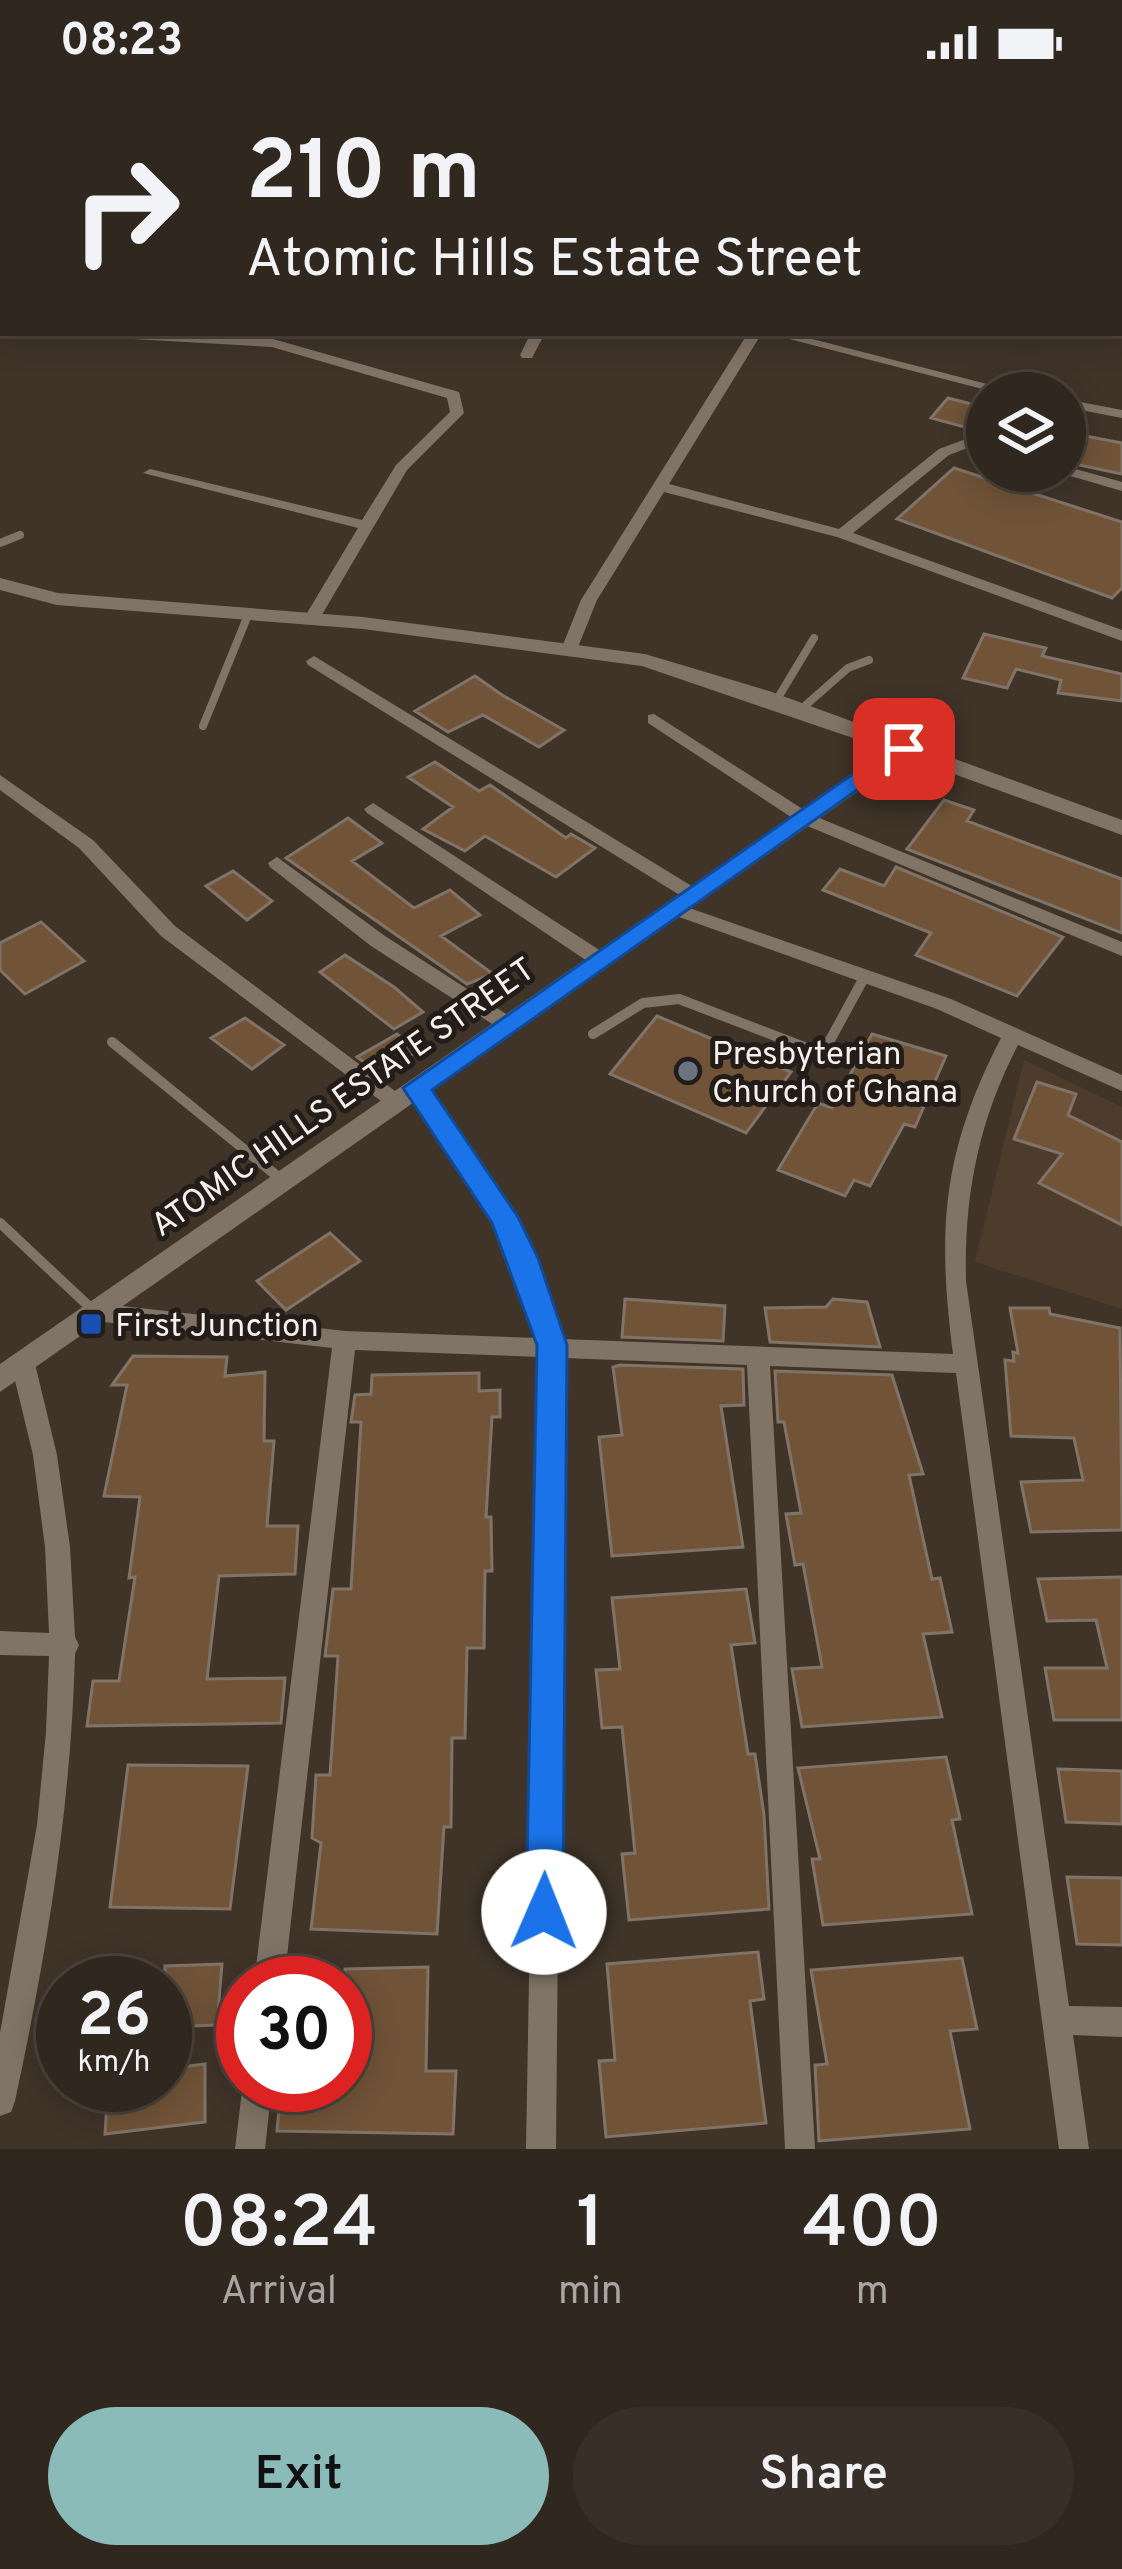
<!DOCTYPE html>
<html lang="en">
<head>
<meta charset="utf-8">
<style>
  body { margin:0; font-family:Overpass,sans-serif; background:#382f28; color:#f1f3f6; height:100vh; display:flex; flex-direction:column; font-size:45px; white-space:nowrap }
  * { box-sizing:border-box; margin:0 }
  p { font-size:39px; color:#a8a5a4 }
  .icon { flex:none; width:66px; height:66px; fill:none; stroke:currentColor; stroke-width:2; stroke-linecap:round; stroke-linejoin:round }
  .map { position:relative; height:2065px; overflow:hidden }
  .drawer { display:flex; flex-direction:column; background:#30271f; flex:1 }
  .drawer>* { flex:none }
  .guide { position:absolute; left:0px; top:0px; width:1122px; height:252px; box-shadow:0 6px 30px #0003,0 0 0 3px #4b443d; background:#30271f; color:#f1f3f6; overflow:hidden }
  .tools { position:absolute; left:966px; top:288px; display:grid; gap:24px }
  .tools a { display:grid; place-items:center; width:120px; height:120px; border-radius:50%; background:#30271f; box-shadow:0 6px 30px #0003,0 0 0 3px #4b443d; font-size:60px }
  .speed { position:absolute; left:36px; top:1872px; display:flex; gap:24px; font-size:60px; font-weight:700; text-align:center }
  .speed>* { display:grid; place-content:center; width:156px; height:156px; border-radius:50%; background:#30271f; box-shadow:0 6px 30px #0003,0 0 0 3px #4b443d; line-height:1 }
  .speed small { font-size:30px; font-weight:400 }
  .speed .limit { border:18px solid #d22; background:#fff; color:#111 }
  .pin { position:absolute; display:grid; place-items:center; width:102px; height:102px; color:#fff; margin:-51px; border-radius:24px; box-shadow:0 6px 18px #0006 }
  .me { position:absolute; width:132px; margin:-66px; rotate:1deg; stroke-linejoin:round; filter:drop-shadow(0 0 9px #0008) }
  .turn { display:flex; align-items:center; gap:42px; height:252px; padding:0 48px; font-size:54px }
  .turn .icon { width:156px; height:156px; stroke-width:2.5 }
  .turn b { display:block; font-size:84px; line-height:102px }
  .eta { display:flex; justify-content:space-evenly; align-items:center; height:204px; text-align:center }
  .eta b { font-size:72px; font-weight:600; line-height:84px }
  .button { display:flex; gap:24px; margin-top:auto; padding:24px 48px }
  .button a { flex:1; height:138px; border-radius:72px; background:#8bbbb9; color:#111; font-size:48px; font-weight:600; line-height:138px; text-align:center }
  .button a+a { background:#382f28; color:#f1f3f6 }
  .status { display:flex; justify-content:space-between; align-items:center; height:84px; padding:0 60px; background:#30271f; direction:ltr }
  .status svg { height:33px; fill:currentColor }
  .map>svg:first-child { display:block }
</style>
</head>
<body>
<div class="status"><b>08:23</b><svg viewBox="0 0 49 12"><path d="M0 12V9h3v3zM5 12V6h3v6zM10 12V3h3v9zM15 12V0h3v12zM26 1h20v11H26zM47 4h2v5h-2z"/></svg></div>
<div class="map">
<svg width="1122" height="2065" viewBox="0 0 1122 2065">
  <rect width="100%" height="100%" fill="#403429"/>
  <path fill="#4d3c2c" d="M1024 976 1122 1023V1225L975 1178Z"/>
  <path fill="#715438" stroke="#807367" stroke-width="3" d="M948 314 987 324V349L931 334Z
    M1065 348 1122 359V390L1065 378Z
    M954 384 1122 438V504L1112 514 897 435Z
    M984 550 1046 564 1042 572 1122 590V617L1058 609 1061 596 1016 585 1007 604 963 594Z
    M475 592 502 611 564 646 539 663 483 631 448 648 415 627Z
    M435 678 479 707 490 701 566 754 571 750 595 764 556 793 485 752 465 767 423 745 453 723 408 693Z
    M944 716 974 726 967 737 1122 795V849L907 765Z
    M348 734 382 759 352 777 414 824 450 806 480 831 441 852 493 890 467 900 286 774Z
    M896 783 1063 853 1017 912 916 871 931 849 823 806 840 785 884 802Z
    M233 787 272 817 247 836 206 802Z
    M41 838 84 877 25 910 0 886V859Z
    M345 871 394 903 423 928 394 945 320 888Z
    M657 932 791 988 746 1049 610 990Z
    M245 934 284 961 252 985 211 954Z
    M397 950 418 967 380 990 357 973Z
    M872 950 946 972 915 1043 904 1040 870 1102 854 1096 845 1112 778 1086 818 1019 832 1024Z
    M1037 998 1076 1010 1068 1031 1122 1058V1141L1039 1099 1062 1070 1014 1055Z
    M330 1149 360 1177 286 1226 257 1197Z
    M625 1215 725 1222 723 1257 622 1253Z
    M833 1215 867 1218 880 1263 770 1258 765 1224 826 1223Z
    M1010 1224H1049L1050 1230 1120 1244 1122 1446 1031 1448 1021 1398 1083 1396 1074 1354 1011 1352 1005 1276 1014 1277 1013 1268 1018 1269Z
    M133 1272 227 1273 225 1292 265 1288 264 1357H274L267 1442H298L295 1490 219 1492 207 1595 285 1594 281 1639 87 1642 93 1597H119L135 1493 129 1494 140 1413 104 1412 127 1301H112Z
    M620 1281 743 1285 744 1321 721 1322 743 1463 612 1472 599 1353 622 1351 613 1283Z
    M775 1287 892 1291 923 1390 909 1391 932 1495 940 1494 952 1548 923 1550 942 1633 802 1643 792 1585 822 1583 803 1480 795 1481 786 1430 801 1429 784 1338H778Z
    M479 1289V1307L500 1306V1333H492L486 1433H491L492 1487H485L484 1564H467L465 1654H452L451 1743H444L437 1850 311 1845 321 1759 312 1754 316 1691H330L338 1572H325L333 1505H351L361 1338H351L355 1311 371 1310 372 1291Z
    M1122 1493V1636H1054L1045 1584H1107L1096 1536 1047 1537 1038 1495Z
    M746 1505 755 1559 731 1561 748 1670H755L764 1731 769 1825 629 1836 622 1770 635 1769 622 1643 602 1644 596 1586 620 1585 612 1514Z
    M946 1673 960 1735 952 1736 972 1830 823 1841 812 1775H820L798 1684Z
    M128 1681 248 1682 230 1825 110 1823Z
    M1058 1685 1122 1687V1740L1066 1738Z
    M1067 1793 1122 1794V1861L1077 1860Z
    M758 1868 764 1915 750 1917 766 2039 606 2053 599 1977 615 1976 607 1880Z
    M962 1874 977 1945 950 1947 970 2045 819 2057 815 1981 827 1980 811 1886Z
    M222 1880 217 1941 165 1943V1882Z
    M428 1883 426 1987H456L453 2050 277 2047 281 2001H345V1885Z
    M205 1980V2038L105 2050 108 2001H165V1985Z"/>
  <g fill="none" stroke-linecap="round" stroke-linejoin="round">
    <path stroke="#807466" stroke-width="8" d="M0 459 20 451
      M776 617 814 554
      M799 627 848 584 869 576
      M203 642 248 531"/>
    <path stroke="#807466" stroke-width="10" d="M593 950 643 919 679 915 812 966 829 958 865 892
      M112 958 282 1096
      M0 1139 94 1227"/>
    <path fill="#807466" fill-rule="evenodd" d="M21 0H70L75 3H26Z
      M352 0H364V3H352Z
      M555 0H567L566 3H554Z
      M910 0H922L921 3H909Z
      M1119 54H1122V62H1119Z
      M0 76 3 77V85L0 84Z
      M0 101H3V109H0Z
      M1119 143H1122V151H1119Z
      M1119 224 1122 225V233L1119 232Z
      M0 241H3V249H0Z
      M90 249 273 255 459 308 464 329 407 386 320 534 312 539 304 534 358 444 143 389 150 385 362 436 396 381 450 328 447 314 272 263 97 253Z
      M531 249H545L532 274H522L520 271Z
      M748 249H762L669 400 839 445 939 365 963 356 987 359V367L965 365 949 371 853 449 1122 546V557L837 453 664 408 597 516 578 563 576 567H564L562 563 581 516Z
      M766 249H789L1022 309H998Z
      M1065 315 1122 326V334L1065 323Z
      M1065 382 1122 398V407L1060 389 1065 387Z
      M314 572 700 807 702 811 700 815H686L308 581 306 577Z
      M654 630 812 731 1122 858V872L800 739 648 639V631Z
      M0 691 93 756 175 842 403 1013 406 1018 403 1023H389L161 852 79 764 0 706Z
      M373 719 607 871 610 876 607 881H593L367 729 364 725Z
      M277 773 385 852 514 935 517 940 514 945H500L371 862 270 783 268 779Z
      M675 819 951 915 1122 991V1007L1018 961C978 1038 964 1112 966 1197L1069 1922 1122 1923V1953L1073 1951 1089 2065H1059L956 1289 770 1282 815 2065H785L747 1281 563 1274 556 2065H526L540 1273 355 1266 284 1899H254L332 1264 95 1237 87 1234 84 1228 87 1222 95 1219 345 1247 538 1254 513 1174 495 1137 406 1004 416 997 423 999 515 1133 535 1174 562 1255 953 1270C937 1145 942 1068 1001 954L937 925 668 829 665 825 668 821Z
      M23 1270 31 1273 35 1280 57 1371 70 1463 75 1553 79 1561 75 1570C71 1722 47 1868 15 2017L11 2028 0 2032V1949L37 1741 46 1648 49 1572 0 1571V1547L49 1549 45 1463 33 1371 11 1280 15 1273Z
      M243 1998V2001H272L265 2065H235Z"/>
    <path fill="#807466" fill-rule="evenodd" d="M0 494 58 509 363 533 645 570 769 607 1122 736V751L907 673 0 1308V1280L888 666 642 582 363 545 57 521 0 506Z"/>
  </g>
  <path fill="#1a73e8" stroke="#114b97" stroke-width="3" d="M896 660 915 665 432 1006 518 1133 538 1174 567 1261 563 1828 557 1842 544 1847 531 1842 526 1828 537 1261 492 1139 403 1004Z"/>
  <circle fill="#6b7280" stroke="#221d18" stroke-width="4.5" cx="688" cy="987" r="12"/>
  <rect fill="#1a4fb4" stroke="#221d18" stroke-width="4.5" x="79" y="1228" width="24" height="24" rx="6"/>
  <g text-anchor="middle" stroke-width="10" stroke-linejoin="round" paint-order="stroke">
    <g font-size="33" fill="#f8f0ea" stroke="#221d18" text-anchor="start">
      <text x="712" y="980">Presbyterian<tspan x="712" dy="38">Church of Ghana</tspan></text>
      <text x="115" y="1252">First Junction</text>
    </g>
    <g font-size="33" fill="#f8f0ea" stroke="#221d18">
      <text transform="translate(342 1012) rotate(-35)" y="12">ATOMIC HILLS ESTATE STREET</text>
    </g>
  </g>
</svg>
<div class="tools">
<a><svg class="icon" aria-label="layers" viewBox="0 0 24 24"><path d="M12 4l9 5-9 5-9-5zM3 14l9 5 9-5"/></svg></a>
</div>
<div class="speed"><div>26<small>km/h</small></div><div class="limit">30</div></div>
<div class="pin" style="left:904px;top:665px;background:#d93025"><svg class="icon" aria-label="arrive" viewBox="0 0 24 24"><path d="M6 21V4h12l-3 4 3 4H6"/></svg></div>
<svg class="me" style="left:544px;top:1828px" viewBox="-20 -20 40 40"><circle r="19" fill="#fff"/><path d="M0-13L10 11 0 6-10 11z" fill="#1a73e8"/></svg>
<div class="guide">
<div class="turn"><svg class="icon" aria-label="right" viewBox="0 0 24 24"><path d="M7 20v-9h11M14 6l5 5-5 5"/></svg><div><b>210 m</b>Atomic Hills Estate Street</div></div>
</div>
</div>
<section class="drawer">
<div class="eta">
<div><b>08:24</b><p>Arrival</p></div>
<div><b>1</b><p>min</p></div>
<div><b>400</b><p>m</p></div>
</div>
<div class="button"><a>Exit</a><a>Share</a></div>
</section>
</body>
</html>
